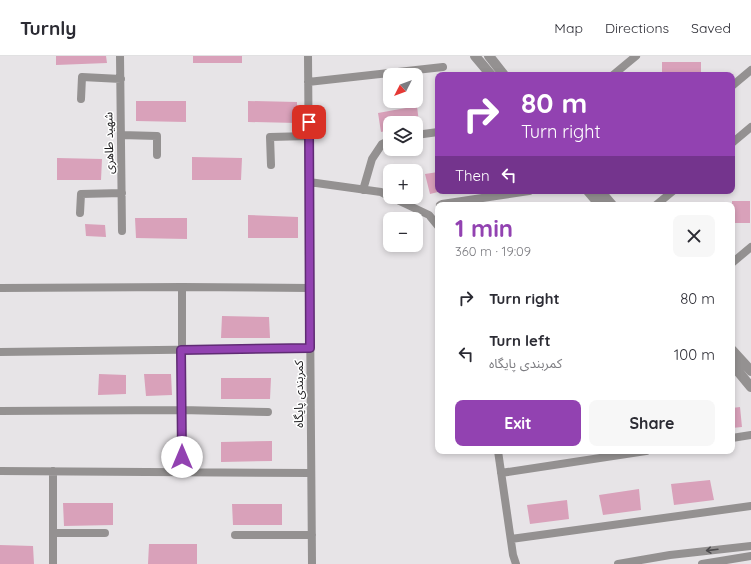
<!DOCTYPE html>
<html lang="en">
<head>
<meta charset="utf-8">
<style>
  body { margin:0; font-family:Quicksand,"Noto Sans Arabic",sans-serif; background:#f7f7f7; color:#2b2b33; height:100vh; display:flex; flex-direction:column; font-size:15px; white-space:nowrap }
  * { box-sizing:border-box; margin:0 }
  p { font-size:13px; color:#7c7c81 }
  .icon { flex:none; width:22px; height:22px; fill:none; stroke:currentColor; stroke-width:2; stroke-linecap:round; stroke-linejoin:round }
  .map { position:relative; flex:1; overflow:hidden }
  .panel { position:absolute; left:435px; top:146px; width:300px; height:252px; display:flex; flex-direction:column; background:#fff; border-radius:8px; box-shadow:0 2px 6px #0003 }
  .panel>* { flex:none }
  .hud { position:absolute; left:435px; top:16px; width:300px; height:122px; border-radius:8px; box-shadow:0 2px 6px #0003; background:#9242b1; color:#fff; overflow:hidden }
  .needle { width:26px; rotate:228deg }
  .tools { position:absolute; left:383px; top:12px; display:grid; gap:8px }
  .tools a { display:grid; place-items:center; width:40px; height:40px; border-radius:8px; background:#fff; box-shadow:0 2px 6px #0003; font-size:20px }
  .pin { position:absolute; display:grid; place-items:center; width:34px; height:34px; color:#fff; margin:-17px; border-radius:8px; box-shadow:0 2px 6px #0006 }
  .me { position:absolute; width:44px; margin:-22px; rotate:0deg; stroke-linejoin:round; filter:drop-shadow(0 0 3px #0008) }
  .turn { display:flex; align-items:center; gap:14px; height:84px; padding:0 20px; font-size:18px }
  .turn .icon { width:52px; height:52px; stroke-width:2.5 }
  .turn b { display:block; font-size:28px; line-height:34px }
  .then { display:flex; align-items:center; height:38px; padding:0 20px; background:#0003; gap:8px; font-size:15px }
  .round { display:grid; place-items:center; flex:none; width:42px; height:42px; border-radius:8px; background:#f7f7f7 }
  .summary { display:flex; align-items:center; justify-content:space-between; height:68px; padding:0 20px }
  h1 { font-size:24px; font-weight:800; line-height:30px; color:#9242b1 }
  .action { display:flex; gap:8px; margin-top:auto; padding:8px 20px }
  .action a { flex:1; height:46px; border-radius:8px; background:#9242b1; color:#fff; font-size:16px; font-weight:800; line-height:46px; text-align:center }
  .action a+a { background:#f7f7f7; color:#2b2b33 }
  ul { padding:0; list-style:none }
  li { display:flex; align-items:center; gap:12px; height:56px; padding:0 20px }
  li div { flex:1 }
  li b { display:block; font-size:15px }
  li em { font-style:normal }
  header { display:flex; align-items:center; gap:24px; box-sizing:border-box; height:56px; padding:0 20px; background:#fff; border-bottom:1px solid #e1e1e2 }
  header strong { font-size:19px }
  nav { display:flex; gap:22px; margin-inline-start:auto; font-size:14px }
  .map>svg:first-child { display:block }
</style>
</head>
<body>
<header>
<strong>Turnly</strong>
<nav><a>Map</a><a>Directions</a><a>Saved</a></nav>
</header>
<div class="map">
<svg width="751" height="508" viewBox="0 0 751 508">
  <rect width="100%" height="100%" fill="#e7e4e7"/>
  <path fill="#d9a1ba" d="M56 0H106L107 7 56 9Z
    M193 0H242V7H193Z
    M662 6H701V19H662Z
    M136 45H186V66L136 65Z
    M248 45 297 46V67L248 66Z
    M417 50 419 67H390V74L381 76 378 57Z
    M192 101 242 102 241 124H192Z
    M57 102 102 103 101 124H57Z
    M438 116V136L430 138 425 118Z
    M732 145H750V167H732Z
    M248 159 298 161V182H248Z
    M135 162H187V183L136 182Z
    M85 168 105 169 106 181 86 180Z
    M222 260 269 261 270 282H221Z
    M99 318 126 319V338L98 339Z
    M144 318H171L172 339 146 340Z
    M221 322H271L270 343H221Z
    M740 351 742 371 732 372V352Z
    M272 385V405L221 406V386Z
    M710 424 714 444 674 449 671 428Z
    M639 433 641 454 603 459 599 439Z
    M567 444 569 463 530 468 527 449Z
    M63 447H113V469L64 470Z
    M232 448H282V469H233Z
    M149 488H197V508H148Z
    M0 489 33 490 34 508H0Z"/>
  <g fill="none" stroke-linecap="round" stroke-linejoin="round">
    <path stroke="#949191" stroke-width="8" d="M120 0 122 175
      M308 0 312 508
      M613 19 636 0
      M308 26 443 11
      M732 30 751 14
      M81 43 82 21 121 23
      M121 79 157 80V99
      M416 79 438 76
      M732 87 751 71
      M271 109 270 81 309 80
      M309 126 381 136 390 141
      M363 134 372 103 382 88 390 84
      M391 141 429 159 438 170
      M440 149 442 148 529 135
      M656 149 673 135
      M80 157 81 138 122 137
      M732 207 751 191
      M0 232 182 231 310 232
      M0 296 310 292
      M0 355 181 354 268 356
      M732 382 751 379
      M498 395 513 499 516 508
      M0 415 311 417
      M53 415V508
      M182 416V231
      M501 417 646 395
      M53 477H105
      M235 479H312
      M511 483 751 450
      M618 508 670 499 751 490
      M702 508 751 500"/>
    <path stroke="#949191" stroke-width="10" d="M475 0 491 19
      M489 0 504 19
      M588 135 600 149
      M600 135 612 149
      M732 294 751 315
      M732 308 751 331"/>
  </g>
  <defs><path id="oneway-shaft" d="M-6 0H5M1.5-3L5.5 0L1.5 3" fill="none" stroke-width="1.6" stroke-linecap="round" stroke-linejoin="round"/></defs>
  <use stroke="#4d4b4d" href="#oneway-shaft" transform="translate(712 494) rotate(173)"/>
  <g fill="none" stroke-linecap="round" stroke-linejoin="round">
    <g stroke="#5f2b73" stroke-width="10">
      <path id="route" d="M182 401 181 294 310 292 309 66"/>
    </g>
    <use href="#route" stroke="#9242b1" stroke-width="7"/>
  </g>
  <g text-anchor="middle" stroke-width="3" stroke-linejoin="round" paint-order="stroke">
    <g font-size="12" fill="#1e1d1f" stroke="#fff">
      <text transform="translate(109 87) rotate(-91)" y="4">شهید طاهری</text>
      <text transform="translate(299 338) rotate(-90)" y="4">کمربندی پایگاه</text>
    </g>
  </g>
</svg>
<div class="tools">
<a><svg class="needle" viewBox="-14 -14 28 28"><path d="M0-13l5 13h-10z" fill="#e53935"/><path d="M0 13l5-13h-10z" fill="#7c7c81"/></svg></a>
<a><svg class="icon" aria-label="layers" viewBox="0 0 24 24"><path d="M12 4l9 5-9 5-9-5zM3 14l9 5 9-5"/></svg></a>
<a>+</a>
<a>−</a>
</div>
<div class="pin" style="left:309px;top:66px;background:#d93025"><svg class="icon" aria-label="arrive" viewBox="0 0 24 24"><path d="M6 21V4h12l-3 4 3 4H6"/></svg></div>
<svg class="me" style="left:182px;top:401px" viewBox="-20 -20 40 40"><circle r="19" fill="#fff"/><path d="M0-13L10 11 0 6-10 11z" fill="#9242b1"/></svg>
<div class="hud">
<div class="turn"><svg class="icon" aria-label="right" viewBox="0 0 24 24"><path d="M7 20v-9h11M14 6l5 5-5 5"/></svg><div><b>80 m</b>Turn right</div></div>
<div class="then">Then<svg class="icon" aria-label="left" viewBox="0 0 24 24"><path d="M17 20v-9H6M10 6l-5 5 5 5"/></svg></div>
</div>
<section class="panel">
<div class="summary"><div><h1>1 min</h1><p>360 m · 19:09</p></div><a class="round"><svg class="icon" aria-label="close" viewBox="0 0 24 24"><path d="M6 6l12 12M18 6L6 18"/></svg></a></div>
<ul>
<li><svg class="icon" aria-label="right" viewBox="0 0 24 24"><path d="M7 20v-9h11M14 6l5 5-5 5"/></svg><div><b>Turn right</b></div><em>80 m</em></li>
<li><svg class="icon" aria-label="left" viewBox="0 0 24 24"><path d="M17 20v-9H6M10 6l-5 5 5 5"/></svg><div><b>Turn left</b><p>کمربندی پایگاه</p></div><em>100 m</em></li>
</ul>
<div class="action"><a>Exit</a><a>Share</a></div>
</section>
</div>
</body>
</html>
